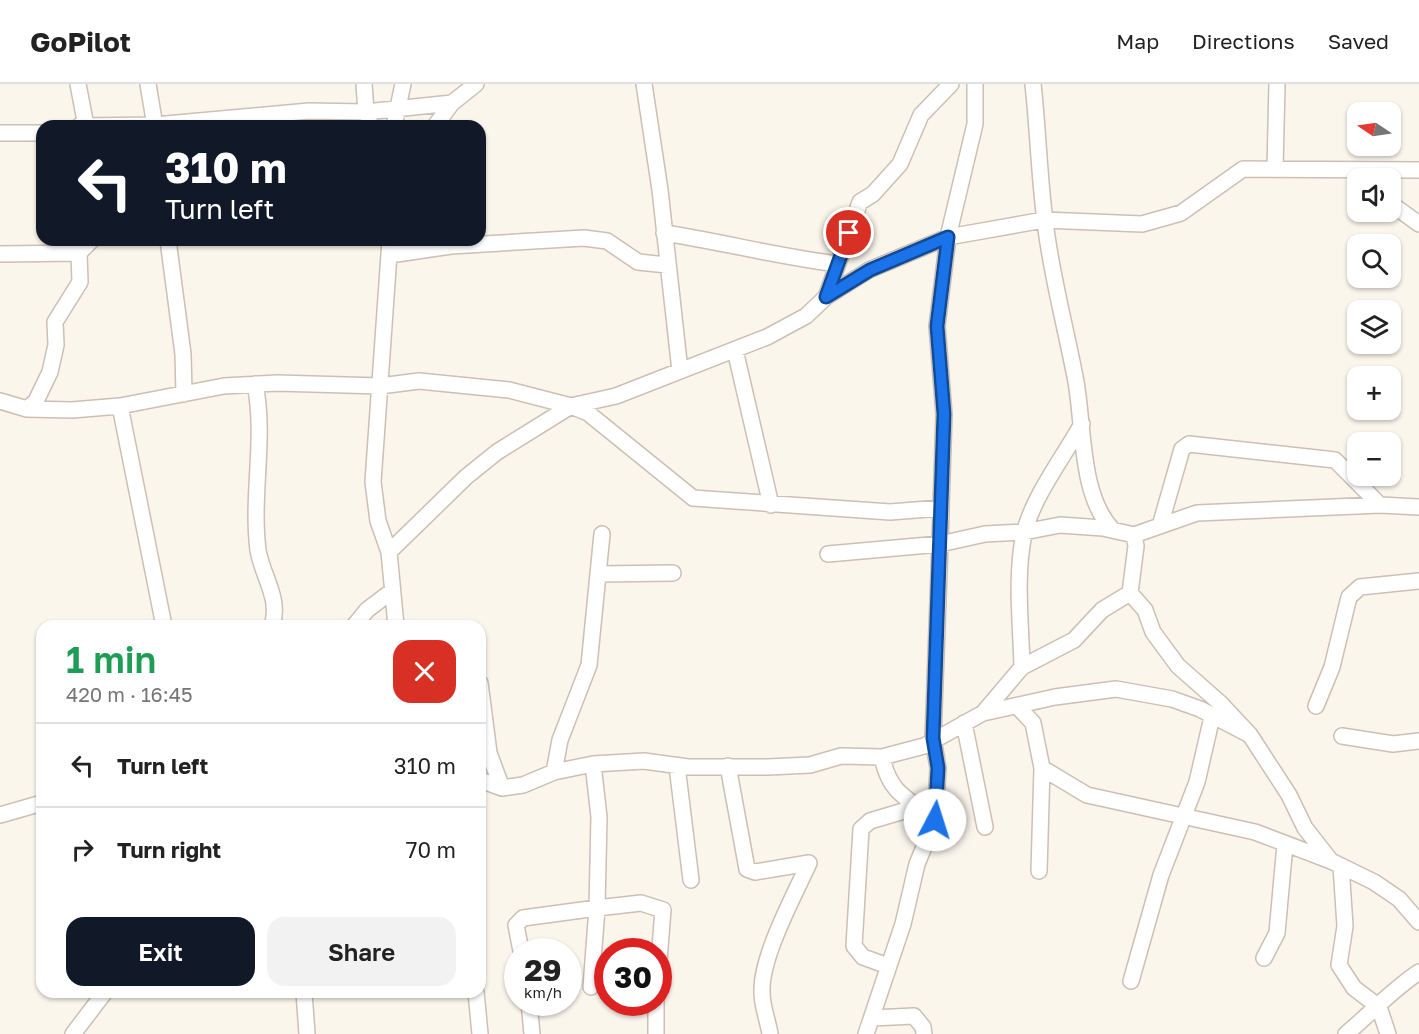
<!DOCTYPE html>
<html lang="en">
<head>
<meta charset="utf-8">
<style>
  body { margin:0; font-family:"Golos Text",sans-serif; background:#f2f2f2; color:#222; height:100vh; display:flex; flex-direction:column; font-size:22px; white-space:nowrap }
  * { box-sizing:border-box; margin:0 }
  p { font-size:20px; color:#767676 }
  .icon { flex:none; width:33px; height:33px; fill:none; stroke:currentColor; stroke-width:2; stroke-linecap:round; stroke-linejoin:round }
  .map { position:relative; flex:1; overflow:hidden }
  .details { position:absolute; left:36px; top:536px; width:450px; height:378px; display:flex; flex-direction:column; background:#fff; border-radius:18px; box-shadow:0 2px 4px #0004 }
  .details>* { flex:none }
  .banner { position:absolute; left:36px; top:36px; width:450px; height:126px; border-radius:18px; box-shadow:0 2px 4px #0004; background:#111827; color:#fff; overflow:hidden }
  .needle { width:39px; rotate:283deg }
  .buttons { position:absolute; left:1347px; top:18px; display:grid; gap:12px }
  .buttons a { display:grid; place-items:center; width:54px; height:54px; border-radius:12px; background:#fff; box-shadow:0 2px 4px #0004; font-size:30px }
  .speed { position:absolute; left:504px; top:854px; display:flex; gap:12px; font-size:30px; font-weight:700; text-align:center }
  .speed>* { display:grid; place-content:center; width:78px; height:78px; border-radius:50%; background:#fff; box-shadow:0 2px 4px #0004; line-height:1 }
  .speed small { font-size:15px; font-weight:400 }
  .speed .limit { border:9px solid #d22; background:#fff; color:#111 }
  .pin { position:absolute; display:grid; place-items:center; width:51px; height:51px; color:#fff; margin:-26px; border:3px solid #fff; border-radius:50%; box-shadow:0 2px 6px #0007 }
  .me { position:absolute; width:66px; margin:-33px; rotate:5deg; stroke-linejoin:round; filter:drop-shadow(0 0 4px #0008) }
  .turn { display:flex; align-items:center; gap:21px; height:126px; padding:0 30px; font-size:27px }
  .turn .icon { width:78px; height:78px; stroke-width:2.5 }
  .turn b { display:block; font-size:42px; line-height:51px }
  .round { display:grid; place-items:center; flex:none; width:63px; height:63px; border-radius:18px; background:#f2f2f2 }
  .summary { display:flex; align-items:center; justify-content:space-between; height:102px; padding:0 30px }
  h1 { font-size:36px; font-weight:600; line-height:45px; color:#1e9e55 }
  .action { display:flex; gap:12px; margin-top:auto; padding:12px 30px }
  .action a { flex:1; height:69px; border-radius:18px; background:#111827; color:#fff; font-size:24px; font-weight:600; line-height:69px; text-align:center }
  .action a+a { background:#f2f2f2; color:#222 }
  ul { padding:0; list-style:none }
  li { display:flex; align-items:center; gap:18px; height:84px; padding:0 30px; border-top:2px solid #e0e0e0 }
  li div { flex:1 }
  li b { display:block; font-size:22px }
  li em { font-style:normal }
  header { display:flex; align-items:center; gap:36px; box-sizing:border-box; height:84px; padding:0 30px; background:#fff; border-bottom:2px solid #e0e0e0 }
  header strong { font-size:28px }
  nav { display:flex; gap:33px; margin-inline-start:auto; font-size:21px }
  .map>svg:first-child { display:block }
</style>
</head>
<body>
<header>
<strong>GoPilot</strong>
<nav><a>Map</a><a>Directions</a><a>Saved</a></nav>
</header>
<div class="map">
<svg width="1419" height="950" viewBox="0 0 1419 950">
  <rect width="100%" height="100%" fill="#fbf6ec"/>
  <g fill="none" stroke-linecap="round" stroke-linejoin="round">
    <g stroke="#ccbfb3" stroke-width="18">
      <path id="minor" d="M78 0 86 42
        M148 0 155 42
        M364 0 366 28 452 19
        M644 0 660 106 680 287
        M1033 0C1038 45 1039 91 1045 137 1051 191 1066 244 1076 298 1084 343 1080 413 1113 446
        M79 42 155 41 309 27 366 28 371 42
        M394 42 403 0
        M435 42 452 19 476 0
        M0 49H42
        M1275 84 1277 0
        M1390 119 1419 140
        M664 149C723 158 779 173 838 180
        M168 156 183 270 184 310
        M390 156 373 398 378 437 389 468 396 542
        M0 170 79 169
        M390 171 451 162 584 154 607 157 638 178 667 181
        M826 213 860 118 873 110 900 80 921 31 951 0
        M735 266 771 421
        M255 300C266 355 251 410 258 466 262 492 281 514 272 542
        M0 317 27 325 72 326 120 322 224 302 277 299 380 302 419 297 509 306 571 322 588 329 693 414 890 428 941 424 940 460 985 450 1024 448 1060 441 1103 444 1134 451 1136 462 1130 509
        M120 322 164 542
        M27 325 36 317 50 288 56 261 55 238 80 198 79 169 92 156
        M941 424 944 330 937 242 948 153 975 40V0
        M1160 442 1182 365 1189 360 1335 376 1380 421
        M1134 451 1197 429 1380 421 1419 423
        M389 468 466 393 497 368 571 322 616 312 767 253 806 232 826 213 869 186 948 153 1044 136 1142 140 1181 129 1243 85 1419 86
        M828 470 940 460 933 654 938 684 935 736 917 780 903 840 866 950
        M598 490 673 489
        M1130 509 1145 526 1153 548 1178 582 1220 619 1250 651 1289 711 1305 744 1331 777 1374 798 1399 815 1419 838
        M354 542 367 526 392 507
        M1022 583C1021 539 1015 493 1024 450 1032 414 1064 372 1082 340
        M480 599 489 669 502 704
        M1316 622 1332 583 1349 513 1360 503 1419 497
        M1018 623 1033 639 1042 684 1087 711 1255 748 1331 777
        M983 629 1022 583 1074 556 1102 526 1130 509
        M964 639 985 743
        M1342 652 1393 660 1419 657
        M882 673C888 702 899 710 923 727
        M593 680 599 733 597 824 641 819 663 826 658 889
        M677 682 691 796
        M728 682 747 785 755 788 809 779C794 812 760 874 762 909 762 922 768 937 770 950
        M554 688 560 656 589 581 602 450
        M480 696 502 704 523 701 554 688 593 680 644 677 688 683H768L810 681 841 672 882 673 924 662 983 629 1055 613 1116 605 1172 615 1200 625 1250 651
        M0 731 42 719
        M1341 782 1345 842 1339 881 1354 904 1379 923 1388 950
        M1039 787 1042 684
        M521 867 516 841 523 834 597 824 591 903
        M1264 874 1277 849 1285 760
        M888 882 863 873 854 862 861 745 870 737 917 723
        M1131 897 1161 791 1197 698 1212 633
        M304 908 307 950
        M476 908 480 950
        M529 918 532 950
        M872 934 914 932 923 943 924 950
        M73 950 105 908
        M656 950V918
        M1346 950C1371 929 1392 906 1419 888"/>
    </g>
    <use href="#minor" stroke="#fff" stroke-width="15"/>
  </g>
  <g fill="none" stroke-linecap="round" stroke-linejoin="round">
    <g stroke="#114b97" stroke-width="15">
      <path id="route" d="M849 149 826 213 870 186 948 153 937 242 944 330 933 654 938 684 935 736"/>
    </g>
    <use href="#route" stroke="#1a73e8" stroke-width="10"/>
  </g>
</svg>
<div class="buttons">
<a><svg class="needle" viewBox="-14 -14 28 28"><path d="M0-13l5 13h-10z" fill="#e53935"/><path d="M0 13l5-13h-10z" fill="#767676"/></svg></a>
<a><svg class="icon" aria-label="sound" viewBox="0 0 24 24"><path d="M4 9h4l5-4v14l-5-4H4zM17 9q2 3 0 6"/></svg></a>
<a><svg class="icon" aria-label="search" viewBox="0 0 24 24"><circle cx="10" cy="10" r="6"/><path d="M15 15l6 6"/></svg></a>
<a><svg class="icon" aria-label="layers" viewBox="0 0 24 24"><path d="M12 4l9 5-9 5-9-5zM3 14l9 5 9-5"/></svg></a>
<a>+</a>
<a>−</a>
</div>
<div class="speed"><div>29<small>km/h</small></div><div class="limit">30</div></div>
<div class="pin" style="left:849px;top:149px;background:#d93025"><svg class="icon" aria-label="arrive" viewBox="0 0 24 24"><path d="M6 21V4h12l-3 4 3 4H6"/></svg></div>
<svg class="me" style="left:935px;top:736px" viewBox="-20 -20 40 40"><circle r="19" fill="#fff"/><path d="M0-13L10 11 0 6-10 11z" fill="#1a73e8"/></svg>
<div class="banner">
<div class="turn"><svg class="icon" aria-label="left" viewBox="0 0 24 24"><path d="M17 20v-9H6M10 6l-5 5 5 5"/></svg><div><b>310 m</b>Turn left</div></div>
</div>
<section class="details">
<div class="summary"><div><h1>1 min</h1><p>420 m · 16:45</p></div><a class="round" style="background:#d93025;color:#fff"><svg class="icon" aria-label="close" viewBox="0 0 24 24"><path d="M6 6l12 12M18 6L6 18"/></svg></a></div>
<ul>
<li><svg class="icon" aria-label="left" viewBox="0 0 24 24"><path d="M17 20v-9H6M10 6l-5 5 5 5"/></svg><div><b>Turn left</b></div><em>310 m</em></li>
<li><svg class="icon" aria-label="right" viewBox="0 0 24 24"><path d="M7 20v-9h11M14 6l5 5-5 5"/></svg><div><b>Turn right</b></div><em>70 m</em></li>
</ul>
<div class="action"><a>Exit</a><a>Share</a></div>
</section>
</div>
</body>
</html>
